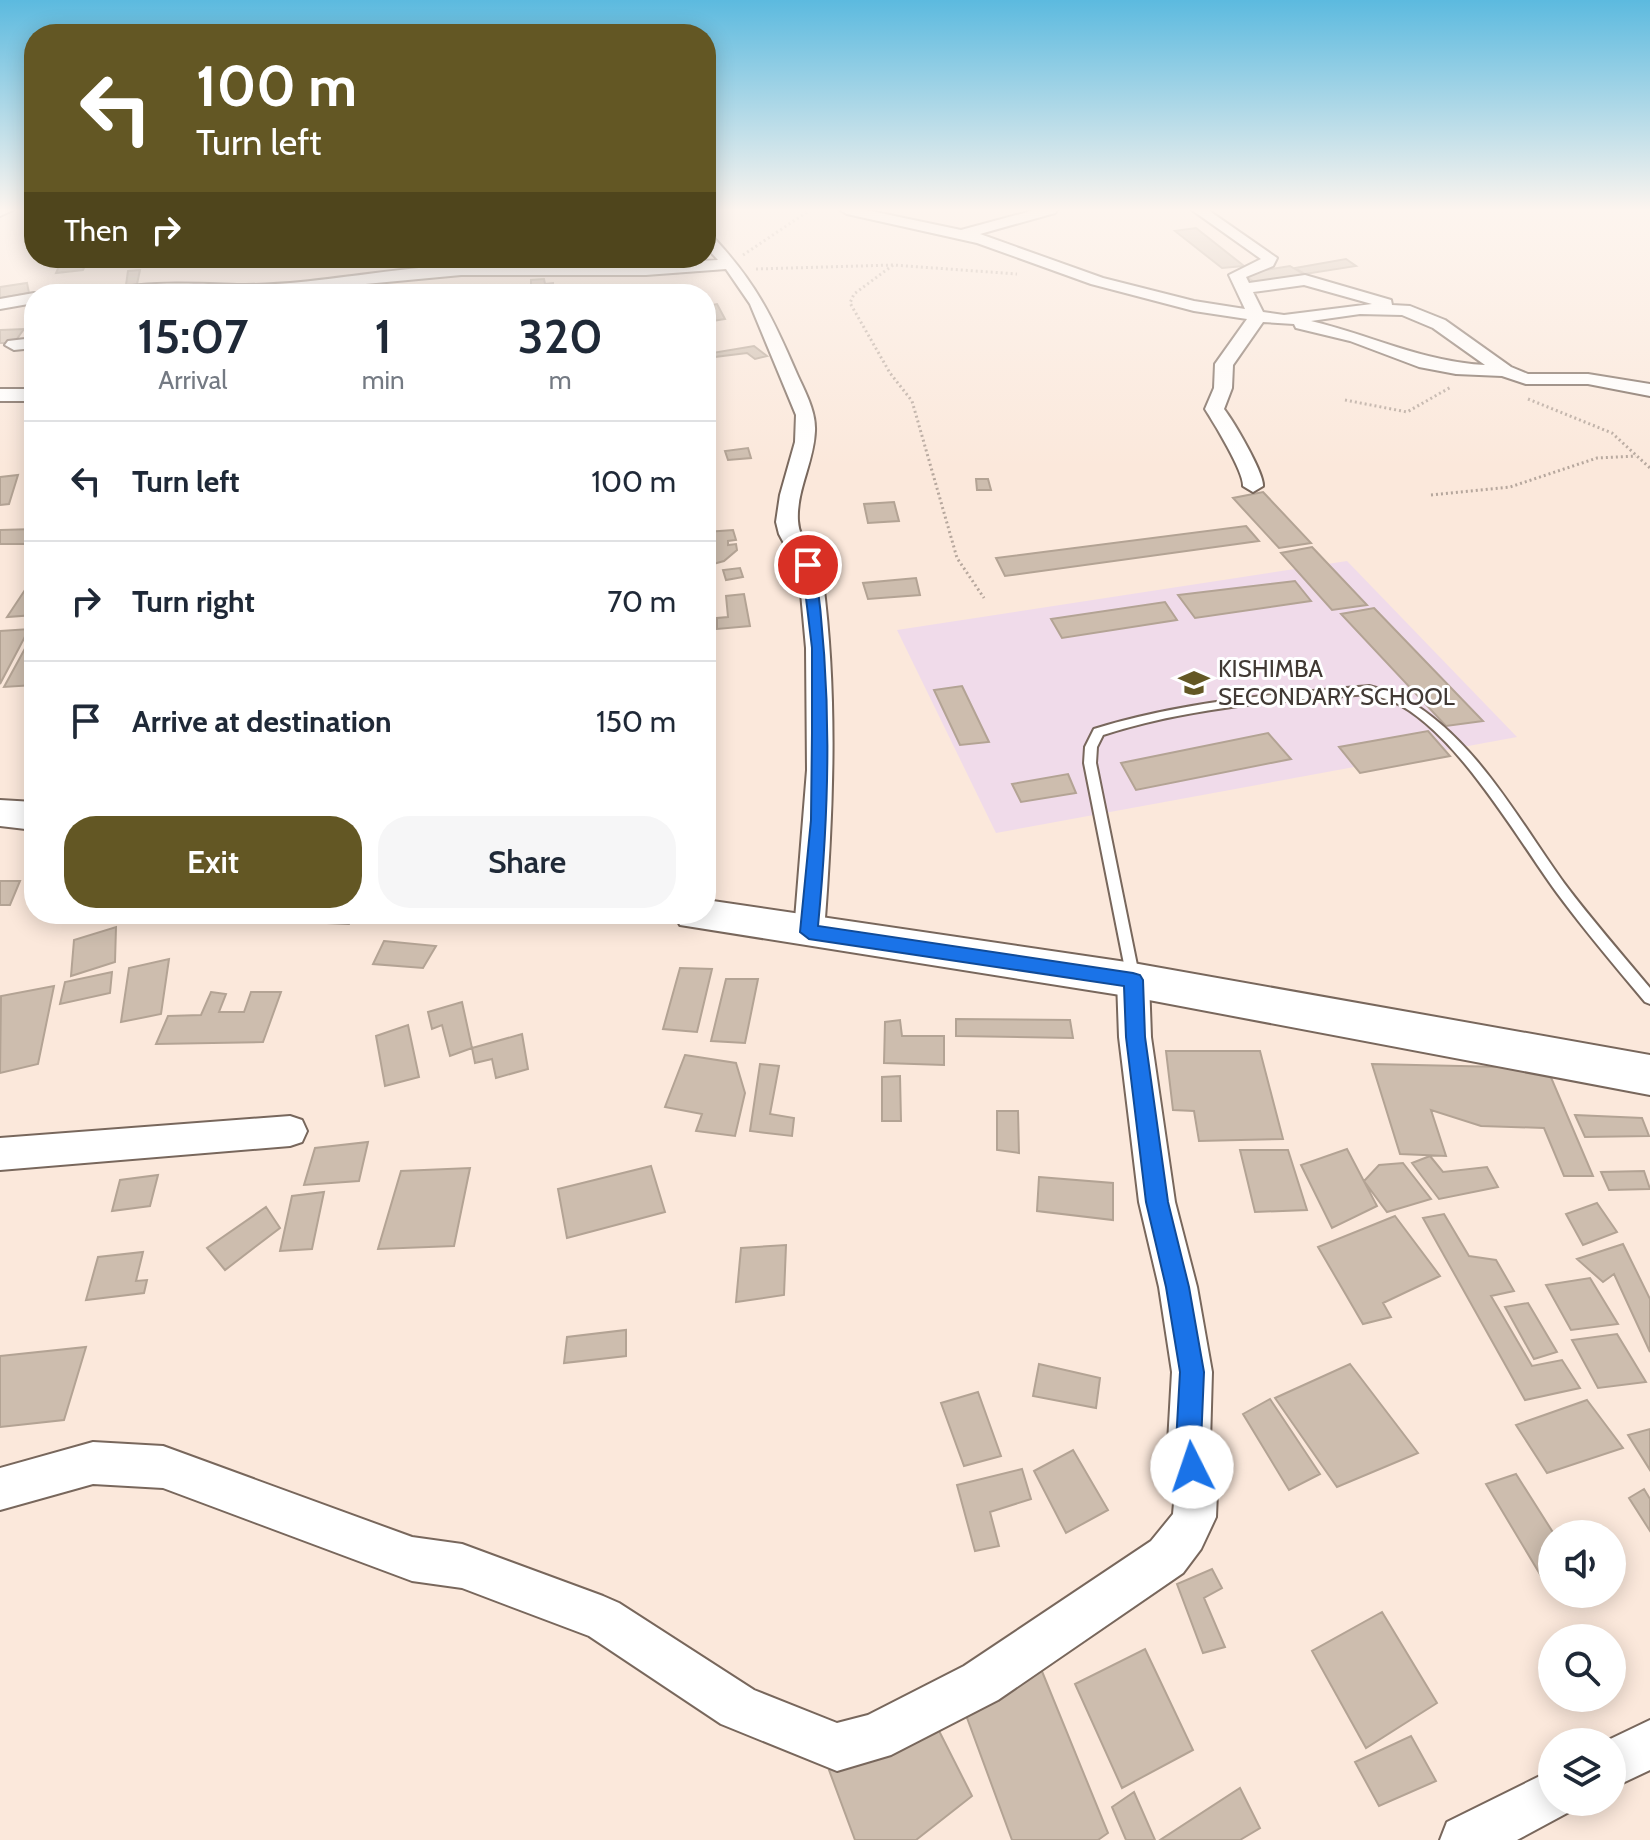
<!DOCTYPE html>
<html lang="en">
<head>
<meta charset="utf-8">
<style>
  body { margin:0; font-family:Cabin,sans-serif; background:#f6f6f7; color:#1f2937; height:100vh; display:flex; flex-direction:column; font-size:30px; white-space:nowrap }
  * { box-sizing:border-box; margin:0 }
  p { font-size:26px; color:#747a83 }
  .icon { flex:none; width:44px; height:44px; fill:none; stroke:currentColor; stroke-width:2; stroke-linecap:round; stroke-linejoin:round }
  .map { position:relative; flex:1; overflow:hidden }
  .sheet { position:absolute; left:24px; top:284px; width:692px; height:640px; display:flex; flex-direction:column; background:#fff; border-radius:32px; box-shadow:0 4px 20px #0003 }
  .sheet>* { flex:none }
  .guide { position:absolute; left:24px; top:24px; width:692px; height:244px; border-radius:32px; box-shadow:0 4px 20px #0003; background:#635724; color:#fff; overflow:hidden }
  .buttons { position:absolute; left:1538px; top:1520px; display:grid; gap:16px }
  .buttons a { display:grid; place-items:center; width:88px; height:88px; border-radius:50%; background:#fff; box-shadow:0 4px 20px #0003; font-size:40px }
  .pin { position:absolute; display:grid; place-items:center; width:68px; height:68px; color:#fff; margin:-34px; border:4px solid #fff; border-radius:50%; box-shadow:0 2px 8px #0007 }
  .me { position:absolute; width:88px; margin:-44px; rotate:356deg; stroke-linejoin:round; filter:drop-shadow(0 0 6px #0008) }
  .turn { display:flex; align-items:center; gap:28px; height:168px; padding:0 40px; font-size:36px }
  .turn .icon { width:104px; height:104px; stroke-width:2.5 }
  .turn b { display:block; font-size:56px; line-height:68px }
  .then { display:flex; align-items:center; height:76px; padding:0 40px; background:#0003; gap:16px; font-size:30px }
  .eta { display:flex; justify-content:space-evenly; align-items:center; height:136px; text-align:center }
  .eta b { font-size:48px; font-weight:600; line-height:56px }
  .primary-button { display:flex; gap:16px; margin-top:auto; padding:16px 40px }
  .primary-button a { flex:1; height:92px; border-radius:32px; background:#635724; color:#fff; font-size:32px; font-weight:600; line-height:92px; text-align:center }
  .primary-button a+a { background:#f6f6f7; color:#1f2937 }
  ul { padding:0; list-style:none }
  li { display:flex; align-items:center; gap:24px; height:120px; padding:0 40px; border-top:2px solid #e0e1e3 }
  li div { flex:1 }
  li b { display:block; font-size:30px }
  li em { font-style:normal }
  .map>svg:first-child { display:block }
</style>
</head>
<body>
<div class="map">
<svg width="1650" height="1840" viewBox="0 0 1650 1840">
  <rect width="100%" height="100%" fill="#fbe8db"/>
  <path fill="#f0dbea" d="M1347 561 1517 737 996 833 897 630Z"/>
  <path fill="#cdbdae" stroke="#b3a394" stroke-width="2" d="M1196 228 1244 266 1222 268 1175 231Z
    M88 259 83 270 56 273 61 262Z
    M1346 259 1356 266 1305 274 1295 268Z
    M1290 266 1305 275 1256 283 1242 274Z
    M140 270 137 284 126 285 128 271Z
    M544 279 545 284 553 283 554 293 531 294V280Z
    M27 283 29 293 0 298V287Z
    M717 304 725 319 706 322V306Z
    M24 329 14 343H0V330Z
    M754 346 767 356 755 359 747 353 706 358V354Z
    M748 448 751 458 728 460 725 451Z
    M18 475 9 504 0 505V477Z
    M976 479H988L991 490H977Z
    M1263 492 1311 543 1279 548 1233 498Z
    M894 502 899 521 868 523 864 504Z
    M1246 526 1259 541 1005 576 996 558Z
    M34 529 25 544H0V530Z
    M733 530 736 540 728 541V545L736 544 737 550 724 561 706 566V532Z
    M1312 547 1367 605 1332 610 1281 553Z
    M740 568 743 577 726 580 723 570Z
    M33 578 34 615 7 617Z
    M916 578 920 595 868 599 863 583Z
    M1295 581 1311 601 1195 618 1178 595Z
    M744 594 750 626 717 629V618L728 617 726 596Z
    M1165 602 1177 620 1062 638 1051 619Z
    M1374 608 1483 721 1446 726 1341 614Z
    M29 629 0 684V631Z
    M34 632V685L4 687Z
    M962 686 989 742 960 745 934 690Z
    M1428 731 1450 756 1360 773 1339 747Z
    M1268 733 1291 759 1136 790 1121 763Z
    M1068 774 1076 793 1021 802 1012 784Z
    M0 881H20L10 905H0Z
    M331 914H353L349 924 328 923Z
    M116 927 115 962 71 976 74 940Z
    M384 941 436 946 423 968 373 964Z
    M169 959 161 1014 121 1022 129 968Z
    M680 968 712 969 697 1032 663 1029Z
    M112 972 110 993 60 1004 65 982Z
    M726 979H758L745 1043 711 1041Z
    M54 986 38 1064 0 1073 1 996Z
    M211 992 226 994 219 1012H244L251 992H281L263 1042 156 1044 168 1016 201 1015Z
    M462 1002 472 1048 450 1056 442 1025 432 1029 428 1012Z
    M956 1019 1070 1020 1073 1038 956 1036Z
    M900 1020 902 1036H944V1065L884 1063 885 1022Z
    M408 1025 419 1077 385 1086 376 1036Z
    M522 1034 528 1069 496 1078 492 1059 475 1063 472 1048Z
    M1166 1051H1260L1283 1139 1199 1141 1194 1111 1173 1110Z
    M685 1055 736 1063 745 1093 735 1136 696 1131 702 1114 665 1107Z
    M760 1064 779 1066 770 1114 794 1118 792 1136 750 1131Z
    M1372 1064 1547 1068 1593 1176H1564L1544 1128 1481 1126 1431 1110 1446 1156 1400 1154Z
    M900 1076 901 1121H882V1077Z
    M997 1111H1018L1019 1153 997 1150Z
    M1575 1115 1642 1118 1649 1136 1585 1137Z
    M368 1142 359 1181 304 1185 315 1148Z
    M1347 1149 1377 1206 1332 1228 1301 1165Z
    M1240 1150H1288L1307 1210 1255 1212Z
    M1430 1156 1443 1172 1487 1167 1498 1187 1439 1199 1412 1163Z
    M1403 1163 1431 1199 1387 1212 1364 1181 1379 1165Z
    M651 1166 665 1212 567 1238 558 1189Z
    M470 1168 454 1246 378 1249 401 1171Z
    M1644 1171 1650 1189 1609 1190 1601 1172Z
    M158 1175 150 1206 112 1211 120 1180Z
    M1039 1177 1113 1183V1220L1037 1211Z
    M324 1192 312 1249 280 1251 292 1196Z
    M1597 1203 1617 1232 1583 1245 1566 1214Z
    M266 1207 280 1228 225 1270 207 1248Z
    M1444 1214 1469 1256 1496 1260 1514 1291 1491 1296 1532 1366 1562 1360 1580 1388 1525 1400 1423 1218Z
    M1395 1216 1440 1276 1383 1303 1391 1317 1363 1324 1318 1247Z
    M1623 1244 1650 1299V1352L1614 1274 1603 1282 1577 1259Z
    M786 1245 784 1295 736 1302 741 1248Z
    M143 1252 136 1281 147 1280 144 1293 86 1300 98 1257Z
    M1590 1278 1618 1324 1571 1330 1546 1285Z
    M1528 1303 1557 1352 1534 1359 1505 1307Z
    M626 1330V1356L564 1363 567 1337Z
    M1617 1334 1646 1382 1598 1388 1572 1340Z
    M86 1347 64 1420 0 1427V1356Z
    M1039 1364 1100 1378 1096 1408 1033 1396Z
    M1350 1364 1418 1453 1337 1487 1275 1398Z
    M978 1392 1001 1456 964 1466 941 1403Z
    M1270 1399 1320 1474 1289 1490 1243 1414Z
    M1587 1400 1623 1448 1547 1473 1516 1425Z
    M1650 1429V1470L1628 1435Z
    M1073 1450 1108 1510 1066 1533 1034 1471Z
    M1022 1469 1031 1499 990 1512 999 1546 975 1551 957 1485Z
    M1516 1474 1554 1534 1550 1591 1486 1484Z
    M1644 1489 1650 1499V1531L1629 1498Z
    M1212 1569 1222 1588 1204 1598 1225 1647 1203 1653 1177 1584Z
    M1382 1612 1437 1703 1366 1748 1312 1651Z
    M1145 1649 1193 1750 1122 1788 1075 1684Z
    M1039 1664 1108 1833 1098 1840H1012L963 1707Z
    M933 1719 972 1796 916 1840H855L829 1770Z
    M1411 1736 1436 1781 1379 1806 1355 1762Z
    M1240 1788 1260 1828 1240 1840H1160Z
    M1134 1792 1155 1840H1126L1112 1807Z"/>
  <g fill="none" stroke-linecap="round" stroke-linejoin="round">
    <g stroke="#78675c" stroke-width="4">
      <path id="lane" d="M1369 686C1380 689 1394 692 1404 698 1475 738 1518 819 1564 883 1591 919 1621 953 1650 988V1004L1645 1002C1615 966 1585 931 1557 893 1516 837 1455 729 1392 701 1384 698 1376 696 1368 694 1279 701 1189 707 1103 735L1097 747 1096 763 1140 980 1138 984H1128L1084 763 1085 747 1094 729C1184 701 1276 694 1369 686Z"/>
    </g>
    <g stroke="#78675c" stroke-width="4">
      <path id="street" d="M0 210H13L0 216Z
        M840 210H866L961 230 1035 210H1057L1055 213 980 234 1103 278 1194 301 1245 309 1229 275 1261 259 1192 210H1208L1277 258 1273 266 1246 277 1249 283 1305 275 1391 300 1392 305 1410 306 1445 320 1511 367 1528 374H1588L1650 384V396L1588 384H1526L1502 376 1456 374 1419 367 1350 341 1296 328 1294 324 1263 322 1233 365 1232 388 1224 409C1234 422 1264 473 1263 486L1253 492 1243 486C1244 472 1214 423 1205 409L1214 388 1215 364 1247 319 1194 311 1091 284 977 243 847 214ZM1304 285 1372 304 1284 315 1263 312 1253 292ZM1360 314 1402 315 1433 328 1485 365C1424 362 1370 335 1311 321Z
        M706 233 711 235C755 281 772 316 797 374 805 392 816 411 815 431 814 462 796 490 798 521 799 543 820 559 823 582 838 698 833 815 824 932L820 940 809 944 798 940 794 932 807 770 806 648 799 571 779 534 776 522 780 495 795 442 796 415 750 304 726 269 646 275H461L259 294H108C125 278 218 285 245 285 318 285 391 267 463 265 548 263 633 266 718 260L706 247Z
        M34 293 38 294H34V303L0 309V299Z
        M34 338V348L14 350 5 345 8 341Z
        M0 389H34V401H0Z
        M1133 968 1144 971 1149 980 1151 1037 1175 1202 1197 1287 1212 1372 1210 1443 1217 1492 1216 1517 1201 1549 1183 1573 998 1700 891 1755 837 1771 721 1724 589 1636 462 1588 412 1581 163 1488 93 1484 0 1510V1468L93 1442 163 1446 412 1537 462 1544 603 1596 619 1603 754 1690 837 1723 868 1715 964 1666 1151 1541 1173 1514 1175 1492 1168 1443 1172 1372 1159 1287 1139 1202 1119 1037 1117 980 1122 971Z
        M290 1116 302 1120 307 1131 302 1142 290 1146 0 1170V1138Z
        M1650 1720V1770L1612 1788V1742H1604Z
        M1552 1770V1802H1574L1569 1812 1517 1840H1440L1447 1822Z"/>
    </g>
    <g stroke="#78675c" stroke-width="4">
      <path id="secondary" d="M0 800 34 802V830L0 826Z
        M706 900 1133 963 1650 1055V1095L1133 997 680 925 674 914H706Z"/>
    </g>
    <path stroke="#b6a79d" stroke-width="3" stroke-dasharray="2 3" stroke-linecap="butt" d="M743 255 810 210
      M893 265 854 294 850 303 890 373 912 401 957 558 984 598
      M756 269 893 265 1017 274
      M1528 399 1612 433 1650 468
      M1345 400 1407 412 1451 387
      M1431 495 1510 487 1597 458 1636 456"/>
    <use href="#lane" fill="#fff" fill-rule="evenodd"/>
    <use href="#street" fill="#fff" fill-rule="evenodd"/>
    <use href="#secondary" fill="#fff" fill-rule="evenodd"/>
  </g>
  <linearGradient id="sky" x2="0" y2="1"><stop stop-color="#5cbadf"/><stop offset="0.45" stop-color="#fdf5ef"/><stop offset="1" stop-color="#fdf5ef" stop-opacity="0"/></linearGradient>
  <rect width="1650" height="467" fill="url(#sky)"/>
  <path fill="#1a73e8" stroke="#114b97" stroke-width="2" d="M808 561 815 565C832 690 830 801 818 926L1133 973 1140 975 1143 980 1145 1037 1168 1202 1189 1287 1204 1372 1201 1443 1205 1467 1201 1476 1192 1480 1183 1476 1176 1443 1180 1372 1166 1287 1146 1202 1126 1037 1124 986 809 939 800 932 811 820 812 733V648L802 565Z"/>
  <defs>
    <g id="school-bare" transform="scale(2.4)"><path d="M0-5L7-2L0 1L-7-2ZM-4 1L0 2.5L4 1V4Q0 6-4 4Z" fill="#635724" stroke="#fff" stroke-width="2.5" paint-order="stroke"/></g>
  </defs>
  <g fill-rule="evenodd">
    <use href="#school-bare" x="1194" y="683"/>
  </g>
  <g text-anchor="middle" stroke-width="6" stroke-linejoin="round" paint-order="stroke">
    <g font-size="24" fill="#413934" stroke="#fff" text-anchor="start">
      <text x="1218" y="677">KISHIMBA<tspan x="1218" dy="28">SECONDARY SCHOOL</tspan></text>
    </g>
  </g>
</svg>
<div class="buttons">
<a><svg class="icon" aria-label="sound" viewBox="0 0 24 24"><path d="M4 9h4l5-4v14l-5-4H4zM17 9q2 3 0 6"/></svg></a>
<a><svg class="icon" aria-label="search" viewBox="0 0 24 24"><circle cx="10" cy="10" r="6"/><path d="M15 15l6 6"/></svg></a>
<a><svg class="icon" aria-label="layers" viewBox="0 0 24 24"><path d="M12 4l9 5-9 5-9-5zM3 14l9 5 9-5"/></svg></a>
</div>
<div class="pin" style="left:808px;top:565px;background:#d93025"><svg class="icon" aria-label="arrive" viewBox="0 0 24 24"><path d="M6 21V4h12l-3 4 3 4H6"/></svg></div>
<svg class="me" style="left:1192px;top:1467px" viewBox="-20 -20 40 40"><circle r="19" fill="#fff"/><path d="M0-13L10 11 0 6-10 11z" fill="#1a73e8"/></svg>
<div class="guide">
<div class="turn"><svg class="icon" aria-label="left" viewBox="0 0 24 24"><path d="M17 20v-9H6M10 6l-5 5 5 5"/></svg><div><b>100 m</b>Turn left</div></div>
<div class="then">Then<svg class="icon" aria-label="right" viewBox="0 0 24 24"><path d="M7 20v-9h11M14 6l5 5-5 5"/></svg></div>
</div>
<section class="sheet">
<div class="eta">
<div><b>15:07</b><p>Arrival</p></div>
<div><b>1</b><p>min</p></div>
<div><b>320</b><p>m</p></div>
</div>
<ul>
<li><svg class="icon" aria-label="left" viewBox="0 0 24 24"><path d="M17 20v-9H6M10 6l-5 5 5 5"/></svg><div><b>Turn left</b></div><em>100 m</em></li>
<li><svg class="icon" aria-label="right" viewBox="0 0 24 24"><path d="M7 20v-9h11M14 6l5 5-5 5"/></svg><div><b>Turn right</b></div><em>70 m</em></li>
<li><svg class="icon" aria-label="arrive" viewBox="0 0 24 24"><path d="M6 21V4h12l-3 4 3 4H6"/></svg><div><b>Arrive at destination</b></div><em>150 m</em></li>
</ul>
<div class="primary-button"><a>Exit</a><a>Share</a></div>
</section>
</div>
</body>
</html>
